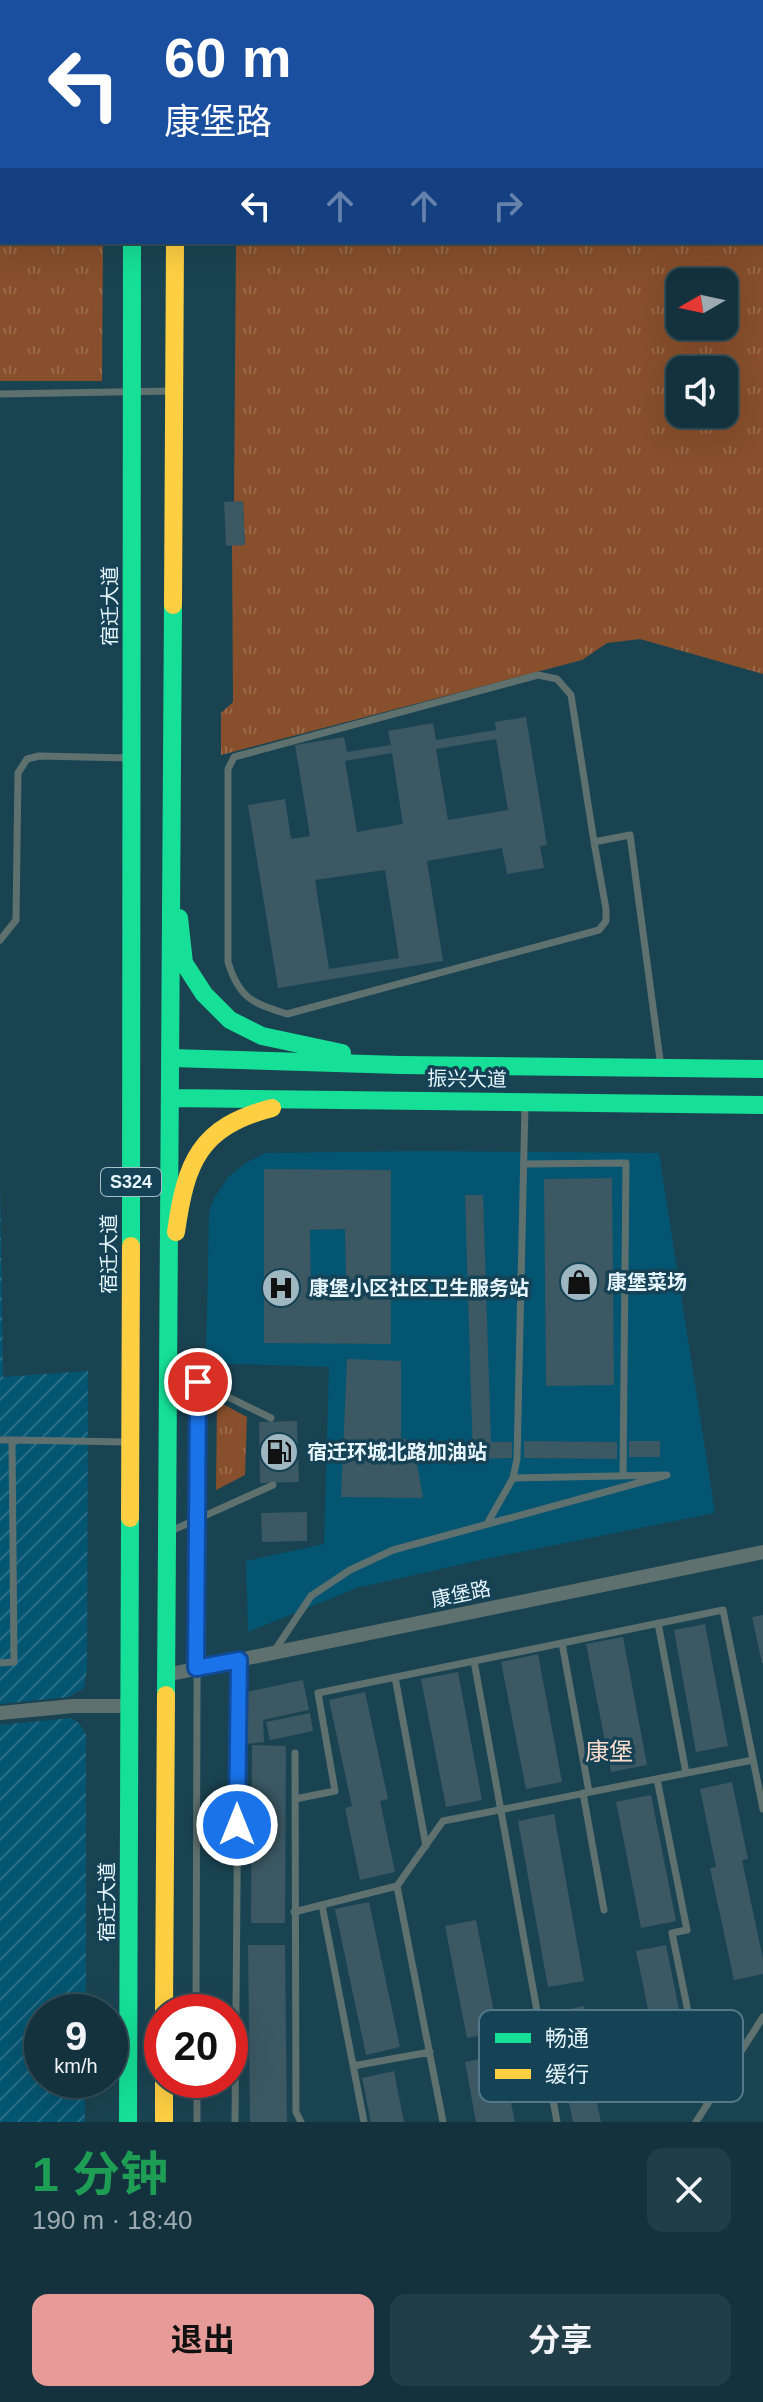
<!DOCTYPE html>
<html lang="zh">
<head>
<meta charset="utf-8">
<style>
  body { margin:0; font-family:Helvetica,"Noto Sans SC",sans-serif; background:#213e48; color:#f1f3f6; height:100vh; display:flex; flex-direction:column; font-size:30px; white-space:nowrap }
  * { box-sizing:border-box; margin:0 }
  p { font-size:26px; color:#9daab0 }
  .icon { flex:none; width:44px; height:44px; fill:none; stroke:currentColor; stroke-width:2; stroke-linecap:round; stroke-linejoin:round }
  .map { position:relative; height:2122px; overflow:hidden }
  .panel { display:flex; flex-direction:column; background:#14323d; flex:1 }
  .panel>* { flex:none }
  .guide { position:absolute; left:0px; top:0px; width:764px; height:244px; box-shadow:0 8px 32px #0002,0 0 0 2px #334d57; background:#1a4fa0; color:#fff; overflow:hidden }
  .needle { width:52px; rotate:261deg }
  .fabs { position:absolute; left:666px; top:268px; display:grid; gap:16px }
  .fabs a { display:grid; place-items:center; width:72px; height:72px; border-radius:16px; background:#14323d; box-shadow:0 8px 32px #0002,0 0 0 2px #334d57; font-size:40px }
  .speed { position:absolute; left:24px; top:1994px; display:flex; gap:16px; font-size:40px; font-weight:700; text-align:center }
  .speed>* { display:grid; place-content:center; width:104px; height:104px; border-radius:50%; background:#14323d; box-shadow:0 8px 32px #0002,0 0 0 2px #334d57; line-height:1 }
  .speed small { font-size:20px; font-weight:400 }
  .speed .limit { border:12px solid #d22; background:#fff; color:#111 }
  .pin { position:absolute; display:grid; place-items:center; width:68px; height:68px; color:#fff; margin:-34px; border:4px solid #fff; border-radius:50%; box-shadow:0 2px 8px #0007 }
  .me { position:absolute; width:88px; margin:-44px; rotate:0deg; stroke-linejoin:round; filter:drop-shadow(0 0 6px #0008) }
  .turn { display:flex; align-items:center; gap:28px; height:168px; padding:0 32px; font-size:36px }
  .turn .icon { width:104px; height:104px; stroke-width:2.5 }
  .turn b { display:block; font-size:56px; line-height:68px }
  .lanes { display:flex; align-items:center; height:76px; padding:0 32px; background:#0003; justify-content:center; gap:40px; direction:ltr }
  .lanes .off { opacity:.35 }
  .round { display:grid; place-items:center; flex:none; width:84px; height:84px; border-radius:16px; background:#213e48 }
  .summary { display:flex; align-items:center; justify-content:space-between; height:136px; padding:0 32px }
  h1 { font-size:48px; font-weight:700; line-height:60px; color:#1e9e55 }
  .primary-button { display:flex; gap:16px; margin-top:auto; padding:16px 32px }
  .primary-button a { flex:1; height:92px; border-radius:16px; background:#e69b98; color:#111; font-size:32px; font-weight:700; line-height:92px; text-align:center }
  .primary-button a+a { background:#213e48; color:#f1f3f6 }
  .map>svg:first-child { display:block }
</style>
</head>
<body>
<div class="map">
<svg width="763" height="2122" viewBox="0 0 763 2122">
  <defs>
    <pattern id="industrial-furrows" width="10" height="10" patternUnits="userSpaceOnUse" patternTransform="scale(2)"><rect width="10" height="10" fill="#045571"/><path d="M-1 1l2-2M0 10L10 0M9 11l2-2" fill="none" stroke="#296e86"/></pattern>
    <pattern id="grass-tufts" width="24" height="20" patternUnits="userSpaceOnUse" patternTransform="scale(2)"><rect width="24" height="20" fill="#874f2b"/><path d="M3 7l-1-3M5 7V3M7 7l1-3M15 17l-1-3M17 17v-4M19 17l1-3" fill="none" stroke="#98694b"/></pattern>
  </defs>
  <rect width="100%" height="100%" fill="#1a4351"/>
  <path fill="#045571" d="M423 1151 659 1153 715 1513 485 1559 357 1588 248 1632 246 1561 324 1544 329 1367 206 1363 209 1212 213 1200 229 1176 246 1163 265 1153Z"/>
  <path fill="url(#industrial-furrows)" d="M0 1178 3 1377 88 1371 87 1669 84 1688 68 1697 0 1704Z
    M71 1718 79 1723 86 1734V2012H42V2080H85V2122H0V1725Z"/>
  <path fill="url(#grass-tufts)" fill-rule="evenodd" d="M0 0H105V2H2V242H103L102 381H0Z
    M237 0H763V674L640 639 607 643 582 660 221 755V713L233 702 232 545 245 544 243 502H234L236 242H762V2H237ZM680 282H724V326H680ZM680 370H724V414H680Z
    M217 1401 247 1417 245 1475 216 1490Z"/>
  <path fill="#3b5863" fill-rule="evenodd" d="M243 501 245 545 226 546 224 502Z
    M526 717 547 845 540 846 544 868 507 874 502 848 427 861 443 961 278 988 248 805 285 799 291 839 310 836 295 745 344 737 347 752 391 745 388 731 433 723 436 740 496 730 495 722ZM496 739 508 810 448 820 436 749ZM392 753 403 824 357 832 345 761ZM385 870 399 958 329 969 315 880Z
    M264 1169 391 1170V1344L264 1343ZM345 1229 346 1284H311L310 1230Z
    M612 1178 614 1385 546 1386 544 1179Z
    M465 1195H483L491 1442H512V1458L473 1459Z
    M347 1359 401 1361V1438L413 1441 423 1498 341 1497Z
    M297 1421 299 1482 260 1483 259 1422Z
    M524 1441 617 1442V1459L524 1458Z
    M629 1441H660V1457H629Z
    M307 1512V1541L262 1542 261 1513Z
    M763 1615V1663H762L752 1617Z
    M705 1624 728 1746 696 1752 674 1630Z
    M623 1637 647 1765 611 1772 586 1644Z
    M538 1654 562 1782 526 1789 501 1662Z
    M458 1672 482 1800 446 1807 421 1679Z
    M303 1680 309 1710 263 1720 264 1742 246 1744 247 1692Z
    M365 1692 388 1799 380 1801 395 1872 360 1880 345 1808 352 1806 329 1700Z
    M310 1713 313 1731 270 1740 266 1722Z
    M252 1745 286 1746 285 1923H251Z
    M732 1782 748 1859 742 1860 763 1959V1974L734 1980 710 1868 716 1867 700 1789Z
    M651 1795 676 1921 641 1928 616 1802Z
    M554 1814 584 1981 548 1987 518 1821Z
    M369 1902 400 2047 366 2055 335 1909Z
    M476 1920 498 2032 467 2038 445 1926Z
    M248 1945H285L287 2122H250Z
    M666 1945 683 2029 653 2034 636 1951Z
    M584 2006 601 2081 593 2083 601 2122H573L566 2090 573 2088 557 2012Z
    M501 2055 515 2122H476L465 2062Z
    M394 2071 404 2122H371L362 2078Z"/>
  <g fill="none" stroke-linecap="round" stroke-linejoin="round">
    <path stroke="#5e716f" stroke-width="7" d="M0 394 172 391
      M594 842 606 909V921L599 930 287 1014C252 1003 239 998 228 962V769L234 757 538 675 557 679 571 695 594 842 630 835 661 1067
      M0 940 16 920 18 773 27 759 39 756 130 758
      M524 1164 626 1163 623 1476
      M173 1370 271 1418
      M0 1440H12
      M513 1478 517 1459 525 1104
      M173 1530 273 1485
      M658 1623 686 1773
      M562 1643 589 1792
      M275 1650 311 1596 350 1570 393 1550 667 1475 513 1478 487 1524
      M474 1661 557 2122
      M0 1663 14 1662 12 1440 127 1442
      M395 1677 426 1846
      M295 1753 296 2112 301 2122
      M657 1779 687 1930 672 1933 707 2105
      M583 1793 604 1910
      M295 1799 335 1791 318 1693 723 1610 763 1809
      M322 1905 364 2122
      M294 1912 397 1886
      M196 2012 198 1382
      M353 2066 430 2052
      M197 2080V2122
      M235 2122 239 1660
      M443 2122 397 1886 443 1821 753 1760
      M696 2122 763 2017"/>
    <path stroke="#5e716f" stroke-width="14" d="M166 1675 763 1552
      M0 1713 73 1706H129"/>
    <path stroke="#16e098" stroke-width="18" d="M133 0V2
      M176 0V2
      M179 918 184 963 204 994 230 1020 262 1036 342 1053
      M171 1058 400 1065 763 1069
      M170 1098 763 1105
      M131 1246 132 242
      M166 1695 173 605
      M128 2122 130 1518"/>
    <path stroke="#ffcf43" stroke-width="18" d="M173 605 175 242
      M176 1232C186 1162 199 1127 272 1108
      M130 1518 131 1246
      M164 2012 166 1695
      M164 2080V2122"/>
  </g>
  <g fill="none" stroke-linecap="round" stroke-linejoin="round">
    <g stroke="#114b97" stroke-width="20">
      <path id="route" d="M198 1382 196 1668 239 1660 237 1825"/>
    </g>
    <use href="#route" stroke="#1a73e8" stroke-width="14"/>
  </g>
  <defs>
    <g id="shop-disc" transform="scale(2)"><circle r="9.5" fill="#9fb7c1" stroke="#154255"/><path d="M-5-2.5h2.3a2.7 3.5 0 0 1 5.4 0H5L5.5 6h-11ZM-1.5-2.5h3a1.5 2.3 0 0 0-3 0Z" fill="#111"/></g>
    <g id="hospital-disc" transform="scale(2)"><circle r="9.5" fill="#9fb7c1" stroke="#154255"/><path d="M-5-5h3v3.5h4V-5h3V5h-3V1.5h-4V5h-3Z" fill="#111"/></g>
    <g id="fuel-disc" transform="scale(2)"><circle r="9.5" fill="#9fb7c1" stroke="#154255"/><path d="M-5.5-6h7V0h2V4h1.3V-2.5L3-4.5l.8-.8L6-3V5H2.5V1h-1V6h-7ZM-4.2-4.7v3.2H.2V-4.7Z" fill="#111"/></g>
  </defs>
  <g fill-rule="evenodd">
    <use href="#shop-disc" x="579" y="1282"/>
    <use href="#hospital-disc" x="281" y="1288"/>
    <use href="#fuel-disc" x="279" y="1452"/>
  </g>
  <g text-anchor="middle" stroke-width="7" stroke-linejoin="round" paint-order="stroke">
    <rect fill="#154255" stroke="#a8c0cb" stroke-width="2" x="101" y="1168" width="60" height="28" rx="6"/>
    <g font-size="18" font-weight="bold" fill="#e7f6fe">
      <text x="131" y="1188">S324</text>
    </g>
    <g font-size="20" fill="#e7f6fe" stroke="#154255">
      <text transform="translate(110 606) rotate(-90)" y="7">宿迁大道</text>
      <text transform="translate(467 1079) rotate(1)" y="7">振兴大道</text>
      <text transform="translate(109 1254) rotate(-90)" y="7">宿迁大道</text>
      <text transform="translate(461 1594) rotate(-12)" y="7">康堡路</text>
      <text transform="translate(107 1902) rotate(-90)" y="7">宿迁大道</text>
    </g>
    <g font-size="20" font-weight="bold" fill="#e7f6fe" stroke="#154255" text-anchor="start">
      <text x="607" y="1289">康堡菜场</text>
      <text x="309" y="1295">康堡小区社区卫生服务站</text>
      <text x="307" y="1459">宿迁环城北路加油站</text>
    </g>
    <g font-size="24" fill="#fadccc" stroke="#154255">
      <text x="609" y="1760">康堡</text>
    </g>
  </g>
  <rect x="479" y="2010" width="264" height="92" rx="12" fill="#154255" stroke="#547888" stroke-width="2"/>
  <rect x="495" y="2033" width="36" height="10" fill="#16e098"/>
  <rect x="495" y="2069" width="36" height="10" fill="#ffcf43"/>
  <g font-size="22" fill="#e7f6fe">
    <text x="545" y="2046">畅通</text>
    <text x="545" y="2082">缓行</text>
  </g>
</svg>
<div class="fabs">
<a><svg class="needle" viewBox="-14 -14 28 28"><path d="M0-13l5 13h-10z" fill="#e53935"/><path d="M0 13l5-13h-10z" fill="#9daab0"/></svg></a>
<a><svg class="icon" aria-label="sound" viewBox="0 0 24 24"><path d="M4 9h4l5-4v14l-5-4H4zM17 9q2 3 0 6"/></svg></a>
</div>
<div class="speed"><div>9<small>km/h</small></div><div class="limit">20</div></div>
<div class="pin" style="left:198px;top:1382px;background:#d93025"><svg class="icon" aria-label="arrive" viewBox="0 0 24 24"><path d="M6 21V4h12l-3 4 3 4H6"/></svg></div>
<svg class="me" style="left:237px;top:1825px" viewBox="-20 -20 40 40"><circle r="17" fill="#1a73e8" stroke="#fff" stroke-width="3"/><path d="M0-11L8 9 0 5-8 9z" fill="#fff"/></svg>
<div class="guide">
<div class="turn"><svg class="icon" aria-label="left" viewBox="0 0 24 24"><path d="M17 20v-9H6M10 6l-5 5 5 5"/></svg><div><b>60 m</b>康堡路</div></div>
<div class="lanes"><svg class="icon" aria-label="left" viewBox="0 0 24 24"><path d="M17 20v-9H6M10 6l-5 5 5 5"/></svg><svg class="icon off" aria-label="ahead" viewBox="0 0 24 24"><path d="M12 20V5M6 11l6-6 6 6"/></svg><svg class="icon off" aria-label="ahead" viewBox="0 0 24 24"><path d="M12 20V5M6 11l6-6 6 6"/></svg><svg class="icon off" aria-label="right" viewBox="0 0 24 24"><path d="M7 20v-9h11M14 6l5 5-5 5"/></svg></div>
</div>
</div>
<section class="panel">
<div class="summary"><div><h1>1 分钟</h1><p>190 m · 18:40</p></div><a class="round"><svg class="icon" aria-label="close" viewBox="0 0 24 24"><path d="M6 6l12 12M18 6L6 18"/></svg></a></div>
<div class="primary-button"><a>退出</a><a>分享</a></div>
</section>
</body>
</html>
